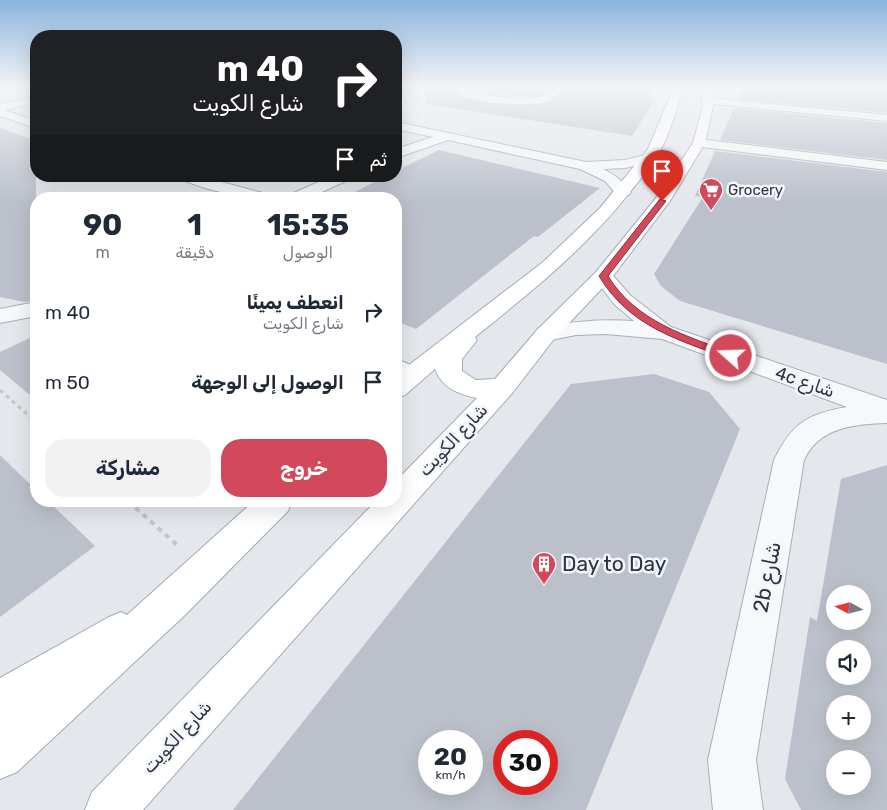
<!DOCTYPE html>
<html lang="ar">
<head>
<meta charset="utf-8">
<style>
  body { margin:0; font-family:Rubik,Vazirmatn,sans-serif; background:#f2f2f3; color:#1f2937; direction:rtl; height:100vh; display:flex; flex-direction:column; font-size:19px; white-space:nowrap }
  * { box-sizing:border-box; margin:0 }
  p { font-size:16px; color:#747a83 }
  .icon { flex:none; width:28px; height:28px; fill:none; stroke:currentColor; stroke-width:2; stroke-linecap:round; stroke-linejoin:round }
  .map { position:relative; flex:1; overflow:hidden; direction:ltr }
  .drawer { position:absolute; left:30px; top:192px; width:372px; height:315px; display:flex; flex-direction:column; background:#fff; border-radius:20px; box-shadow:0 5px 20px #0002; direction:rtl }
  .drawer>* { flex:none }
  .hud { position:absolute; left:30px; top:30px; width:372px; height:152px; border-radius:20px; box-shadow:0 5px 20px #0002; direction:rtl; background:#202124; color:#fff; overflow:hidden }
  .needle { width:32px; rotate:277deg }
  .tools { position:absolute; left:826px; top:585px; display:grid; gap:10px }
  .tools a { display:grid; place-items:center; width:45px; height:45px; border-radius:50%; background:#fff; box-shadow:0 5px 20px #0002; font-size:25px }
  .speed { position:absolute; left:418px; top:730px; display:flex; gap:10px; font-size:25px; font-weight:700; text-align:center }
  .speed>* { display:grid; place-content:center; width:65px; height:65px; border-radius:50%; background:#fff; box-shadow:0 5px 20px #0002; line-height:1 }
  .speed small { font-size:12px; font-weight:400 }
  .speed .limit { border:8px solid #d22; background:#fff; color:#111 }
  .pin { position:absolute; display:grid; place-items:center; width:42px; height:42px; color:#fff; margin:-51px -21px; border-radius:50% 50% 50% 0; rotate:-45deg; box-shadow:0 0 5px #0007 }
  .pin .icon { rotate:45deg }
  .me { position:absolute; width:55px; margin:-28px; rotate:290deg; stroke-linejoin:round; filter:drop-shadow(0 0 4px #0008) }
  .turn { display:flex; align-items:center; gap:18px; height:105px; padding:0 15px; font-size:22px }
  .turn .icon { width:65px; height:65px; stroke-width:2.5 }
  .turn b { display:block; font-size:35px; line-height:42px }
  .then { display:flex; align-items:center; height:48px; padding:0 15px; background:#0003; gap:10px; font-size:19px }
  .eta { display:flex; justify-content:space-evenly; align-items:center; height:85px; text-align:center }
  .eta b { font-size:30px; font-weight:700; line-height:35px }
  .cta { display:flex; gap:10px; margin-top:auto; padding:10px 15px }
  .cta a { flex:1; height:58px; border-radius:20px; background:#d1495b; color:#fff; font-size:20px; font-weight:700; line-height:58px; text-align:center }
  .cta a+a { background:#f2f2f3; color:#1f2937 }
  ul { padding:0; list-style:none }
  li { display:flex; align-items:center; gap:15px; height:70px; padding:0 15px }
  li div { flex:1 }
  li b { display:block; font-size:19px }
  li em { font-style:normal }
  .map>svg:first-child { display:block }
</style>
</head>
<body>
<div class="map">
<svg width="887" height="810" viewBox="0 0 887 810">
  <rect width="100%" height="100%" fill="#e4e7ec"/>
  <path fill="#bbc0ca" fill-rule="evenodd" d="M427 87H457L456 93 473 101 514 106 547 104 565 90 583 91 586 87H655L649 98 655 99 632 136 426 104Z
    M471 87H543L550 88 540 95 523 97 471 90Z
    M743 87H887V113L738 99Z
    M734 108 887 123V160L720 140Z
    M0 128 36 141V300L25 302 0 297Z
    M439 150 600 188 538 237 534 236 416 329 396 321V199H341L386 176H396V171Z
    M715 151 887 172V364L680 301 661 286 654 274 703 197 695 196Z
    M36 335V400L0 370V352Z
    M654 374 709 392 740 429 586 810H233L571 384ZM429 741H471V784H429ZM504 741H546V784H504Z
    M0 455 36 490V501H48L95 546 0 617Z
    M887 465V810H801L785 779 810 617 817 621 841 479ZM835 594H862V621H835ZM835 649H862V676H835ZM835 704H862V731H835ZM835 759H862V786H835Z"/>
  <g fill="none" stroke-linecap="round" stroke-linejoin="round">
    <g stroke="#a9aeb7" stroke-width="2">
      <path id="minor" d="M459 87H469L467 90 470 92C493 96 517 101 540 97 551 94 547 87 565 87 560 92 553 100 547 102 529 107 469 105 457 91Z
        M396 96 407 102 396 109Z
        M36 97V103L4 110 36 121V128L0 116V104Z
        M708 98 887 115V121L704 103 703 101 704 99Z
        M396 122 586 162 625 160 649 154 656 158 654 161 625 168 603 169C615 175 623 181 631 192L629 195H617L605 181 580 169 448 140 396 158V149L433 137 396 129Z
        M699 139 887 162V170L694 146 693 143 694 140Z
        M177 176H199L274 196 276 199H247L205 188 179 179Z
        M332 176H352L350 179 307 199H285L287 196Z
        M603 270 610 272 630 295 671 327 887 400V423C855 424 819 427 804 460L756 760 763 810H713L708 760 774 460C792 423 807 414 847 407L662 339 606 334 576 335 546 341 538 339 534 334 538 329C570 321 601 319 634 321L614 304 593 276 596 272Z
        M36 302V316L0 323V309Z
        M396 359 421 369 425 375 421 381 412 383 396 378Z"/>
    </g>
    <g stroke="#a3abb8" stroke-width="2">
      <path id="major" d="M674 87H684C677 107 672 127 663 145 655 162 642 177 630 192 586 248 531 292 475 337L477 340 462 359V371L476 380 495 379 538 329 596 272 656 198 693 143 703 106 701 87H711L713 106 705 143 670 201 610 280 554 339 513 392 143 810H85L92 792 376 501H396V481L477 398C458 394 442 388 435 369L405 395 396 398V375L543 262 600 208 648 149Z
        M254 501H292L288 511 185 615 17 772 0 779V678L107 618 121 612 127 615Z"/>
    </g>
    <path stroke="#c2c5cb" stroke-width="1" stroke-dasharray="1 1" stroke-linecap="butt" d="M425 97H439
      M564 116 603 124 607 127V131"/>
    <path stroke="#c2c5cb" stroke-width="3" stroke-dasharray="4 4" stroke-linecap="butt" d="M0 390 36 422"/>
    <path stroke="#c2c5cb" stroke-width="4" stroke-dasharray="5 5" stroke-linecap="butt" d="M128 501 177 545"/>
    <use href="#minor" fill="#f7f8fa" fill-rule="evenodd"/>
    <use href="#major" fill="#fff" fill-rule="evenodd"/>
  </g>
  <linearGradient id="sky" x2="0" y2="1"><stop stop-color="#8bb4dd"/><stop offset="0.43" stop-color="#f3f4f6"/><stop offset="1" stop-color="#f3f4f6" stop-opacity="0"/></linearGradient>
  <rect width="887" height="201" fill="url(#sky)"/>
  <path fill="#d1495b" stroke="#882f3b" d="M660 199 666 201 608 276C636 322 687 336 735 354V358H727C676 339 629 326 599 276Z"/>
  <defs>
    <g id="supermarket-pin" transform="scale(1.25)"><path d="M0 17L-7.5 6A9.5 9.5 0 1 1 7.5 6Z" fill="#d1495b" stroke="#f4f6f9"/><path d="M-6-5.5h2.5l.6 2H6L4.5 2H-2.5L-4.4-4H-6ZM-1.5 3.2a1.3 1.3 0 1 0 .1 0ZM3 3.2a1.3 1.3 0 1 0 .1 0Z" fill="#fff"/></g>
    <g id="building-pin" transform="scale(1.25)"><path d="M0 17L-7.5 6A9.5 9.5 0 1 1 7.5 6Z" fill="#d1495b" stroke="#f4f6f9"/><path d="M-4-6H4V6H1V3H-1V6H-4ZM-2.5-4.3h1.7v1.8h-1.7ZM.8-4.3h1.7v1.8H.8ZM-2.5-1h1.7V.8h-1.7ZM.8-1h1.7V.8H.8Z" fill="#fff"/></g>
  </defs>
  <g fill-rule="evenodd">
    <use href="#supermarket-pin" x="711" y="190"/>
    <use href="#building-pin" x="544" y="564"/>
  </g>
  <g text-anchor="middle" stroke-width="5" stroke-linejoin="round" paint-order="stroke">
    <g font-size="15" fill="#2b3445" stroke="#f4f6f9" text-anchor="start">
      <text x="728" y="195">Grocery</text>
    </g>
    <g font-size="18" fill="#2b3445" stroke="#f4f6f9">
      <text transform="translate(805 382) rotate(19)" y="6">4c شارع</text>
      <text transform="translate(453 440) rotate(-47)" y="6">شارع الكويت</text>
      <text transform="translate(177 737) rotate(-47)" y="6">شارع الكويت</text>
    </g>
    <g font-size="21" fill="#2b3445" stroke="#f4f6f9" text-anchor="start">
      <text x="562" y="571">Day to Day</text>
    </g>
    <g font-size="21" fill="#2b3445" stroke="#f4f6f9">
      <text transform="translate(767 577) rotate(-79)" y="7">2b شارع</text>
    </g>
  </g>
</svg>
<div class="tools">
<a><svg class="needle" viewBox="-14 -14 28 28"><path d="M0-13l5 13h-10z" fill="#e53935"/><path d="M0 13l5-13h-10z" fill="#747a83"/></svg></a>
<a><svg class="icon" aria-label="sound" viewBox="0 0 24 24"><path d="M4 9h4l5-4v14l-5-4H4zM17 9q2 3 0 6"/></svg></a>
<a>+</a>
<a>−</a>
</div>
<div class="speed"><div>20<small>km/h</small></div><div class="limit">30</div></div>
<div class="pin" style="left:662px;top:201px;background:#d93025"><svg class="icon" aria-label="arrive" viewBox="0 0 24 24"><path d="M6 21V4h12l-3 4 3 4H6"/></svg></div>
<svg class="me" style="left:731px;top:356px" viewBox="-20 -20 40 40"><circle r="17" fill="#d1495b" stroke="#fff" stroke-width="3"/><path d="M0-11L8 9 0 5-8 9z" fill="#fff"/></svg>
<div class="hud">
<div class="turn"><svg class="icon" aria-label="right" viewBox="0 0 24 24"><path d="M7 20v-9h11M14 6l5 5-5 5"/></svg><div><b>40 m</b>شارع الكويت</div></div>
<div class="then">ثم<svg class="icon" aria-label="arrive" viewBox="0 0 24 24"><path d="M6 21V4h12l-3 4 3 4H6"/></svg></div>
</div>
<section class="drawer">
<div class="eta">
<div><b>15:35</b><p>الوصول</p></div>
<div><b>1</b><p>دقيقة</p></div>
<div><b>90</b><p>m</p></div>
</div>
<ul>
<li><svg class="icon" aria-label="right" viewBox="0 0 24 24"><path d="M7 20v-9h11M14 6l5 5-5 5"/></svg><div><b>انعطف يمينًا</b><p>شارع الكويت</p></div><em>40 m</em></li>
<li><svg class="icon" aria-label="arrive" viewBox="0 0 24 24"><path d="M6 21V4h12l-3 4 3 4H6"/></svg><div><b>الوصول إلى الوجهة</b></div><em>50 m</em></li>
</ul>
<div class="cta"><a>خروج</a><a>مشاركة</a></div>
</section>
</div>
</body>
</html>
